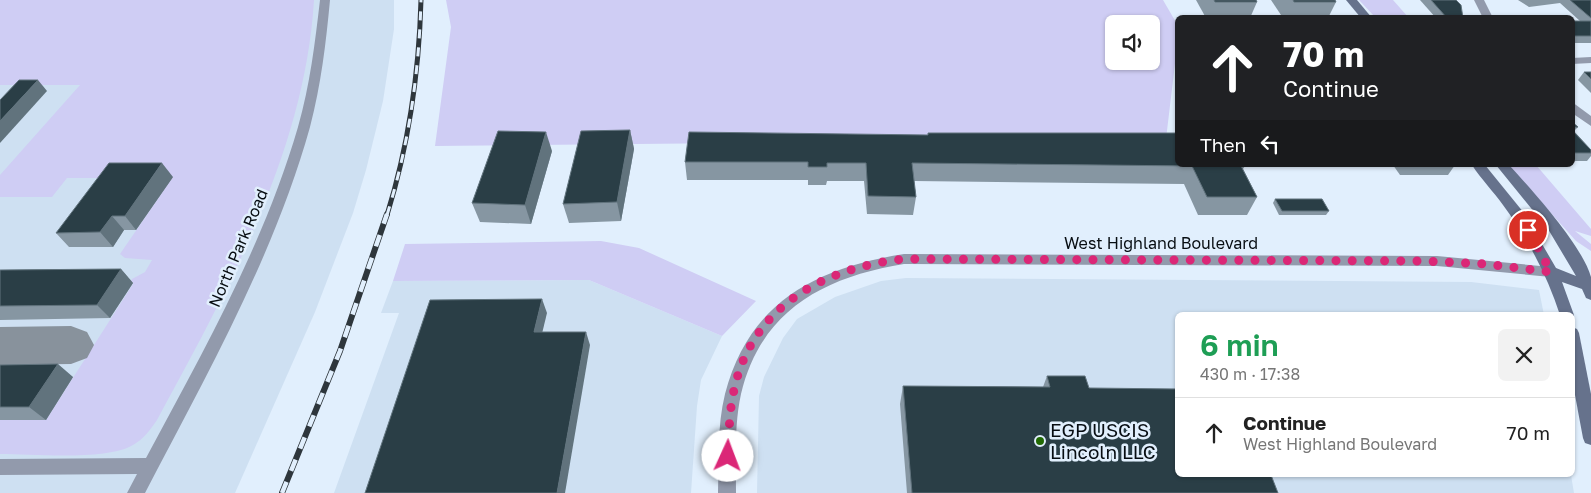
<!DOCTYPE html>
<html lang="en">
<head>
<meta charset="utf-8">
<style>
  :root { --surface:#fff; --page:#f2f2f2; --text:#222; --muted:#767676; --line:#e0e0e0 }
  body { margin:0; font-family:"Golos Text",sans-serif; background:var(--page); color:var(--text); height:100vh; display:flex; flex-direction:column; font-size:19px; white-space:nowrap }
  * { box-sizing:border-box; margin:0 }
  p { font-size:16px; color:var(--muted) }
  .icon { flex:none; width:28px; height:28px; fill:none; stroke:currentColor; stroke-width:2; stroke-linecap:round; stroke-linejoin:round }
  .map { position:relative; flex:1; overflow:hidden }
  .drawer { position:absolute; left:1175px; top:312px; width:400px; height:165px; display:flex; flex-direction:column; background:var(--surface); border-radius:8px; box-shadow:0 1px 4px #0004 }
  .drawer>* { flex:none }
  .guide { position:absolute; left:1175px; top:15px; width:400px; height:152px; border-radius:8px; box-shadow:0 1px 4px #0004; background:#202124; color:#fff; overflow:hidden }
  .tools { position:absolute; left:1105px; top:15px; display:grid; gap:10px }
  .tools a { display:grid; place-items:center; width:55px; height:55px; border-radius:8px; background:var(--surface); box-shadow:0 1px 4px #0004; font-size:25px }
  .pin { position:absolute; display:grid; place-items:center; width:42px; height:42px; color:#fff; margin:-21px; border:2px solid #fff; border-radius:50%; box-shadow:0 1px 5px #0007 }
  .me { position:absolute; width:55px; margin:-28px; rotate:2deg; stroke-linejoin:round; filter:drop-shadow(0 0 4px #0008) }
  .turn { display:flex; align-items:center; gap:18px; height:105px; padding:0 25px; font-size:22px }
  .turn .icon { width:65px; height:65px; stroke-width:2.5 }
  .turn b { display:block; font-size:35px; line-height:42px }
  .then { display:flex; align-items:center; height:48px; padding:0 25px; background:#0003; gap:10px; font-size:19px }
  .round { display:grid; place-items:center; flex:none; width:52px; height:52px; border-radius:8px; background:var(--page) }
  .summary { display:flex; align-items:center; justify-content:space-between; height:85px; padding:0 25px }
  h1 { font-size:30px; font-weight:600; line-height:38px; color:#1e9e55 }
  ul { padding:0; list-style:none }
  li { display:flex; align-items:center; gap:15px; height:70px; padding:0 25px; border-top:1px solid var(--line) }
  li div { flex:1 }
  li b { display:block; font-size:19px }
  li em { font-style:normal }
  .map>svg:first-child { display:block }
  .built { fill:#cee0f2 }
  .green { fill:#cfcdf4; fill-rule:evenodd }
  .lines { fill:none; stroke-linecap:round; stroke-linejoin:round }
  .taxiway { fill:#88929c; fill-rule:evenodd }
  .minor { fill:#929aac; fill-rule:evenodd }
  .secondary { fill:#66728c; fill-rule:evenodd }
  .rail-far1-casing { stroke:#2e363c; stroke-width:5 }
  .rail-casing { stroke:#2e363c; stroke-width:6 }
  .rail-far1 { stroke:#e1effd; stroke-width:3; stroke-dasharray:9; stroke-linecap:butt }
  .rail { stroke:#e1effd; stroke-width:4.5; stroke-dasharray:12; stroke-linecap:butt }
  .wall { fill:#8696a2 }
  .shaded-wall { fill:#61737d }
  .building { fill:#2a3e46; stroke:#61737d }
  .route { stroke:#db2777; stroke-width:9; stroke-dasharray:0 16.2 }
  .poi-dot { fill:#216903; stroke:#e1effd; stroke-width:2 }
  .labels { text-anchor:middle; stroke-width:5; stroke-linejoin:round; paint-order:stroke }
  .street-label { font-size:16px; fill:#070d12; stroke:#e1effd }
  .near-poi-label { font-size:19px; fill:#070d12; stroke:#e1effd; text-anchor:start }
</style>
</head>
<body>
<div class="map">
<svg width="1591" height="493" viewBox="0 0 1591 493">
  <rect width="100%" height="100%" fill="#e1effd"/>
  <g class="built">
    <path d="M0,0H394V29L383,101L366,170L353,213L315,312L235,493H0Z"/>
    <path d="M906,278L1471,282L1539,290L1544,315H1178V475H1571L1574,493H757L759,396L764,377L783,338L797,319L835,297L881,281Z"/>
    <path d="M589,280L722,336L701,380L697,406L691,493H334L399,313H381L393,281Z"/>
  </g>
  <g class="green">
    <path d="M0,0H314C305,151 227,291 157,420C150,430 144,439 133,445C106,461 34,454 0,454V420H46L133,284L130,283L132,279L145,272L152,260L125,258L120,254L172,178H67L52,197H0V175L80,85H0Z"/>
    <path d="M446,0H1163L1177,24V47L1166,139L435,146L451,27ZM1114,24H1151V61H1114Z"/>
    <path d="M1359,0H1393L1408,17H1375Z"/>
    <path d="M1508,165H1536L1591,229V236L1575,231L1591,244V251L1576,241Z"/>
    <path d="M601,241L639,248L756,301L722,336L589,280L393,281L405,244Z"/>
  </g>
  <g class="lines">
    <path class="taxiway" d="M71,326L87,332L94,345L87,358L71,364L0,365V327Z"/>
    <g class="minor">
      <path d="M320,0H330C326,43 321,85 310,127C274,256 206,376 145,493H127L137,474L0,475V459L146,458C203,352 264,244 298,127C310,85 315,43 320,0Z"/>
      <path d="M1474,0H1484L1493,18H1483Z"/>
      <path d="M1591,57V63L1572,64V58Z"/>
      <path d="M1572,102L1591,116V126L1572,113Z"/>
      <path d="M904,254L1437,256L1551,267L1556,268L1558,272L1556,276L1551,277L1437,266L904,264C824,277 761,310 741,394C734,426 736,461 736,493H718C719,461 717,426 725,394C749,302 816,268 904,254Z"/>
    </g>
    <g class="secondary">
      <path d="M1346,0H1357L1372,18H1361Z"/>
      <path d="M1472,165H1485L1524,213L1556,268L1576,276L1548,229L1496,165H1509C1532,190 1582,245 1591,277C1591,283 1591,293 1591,300L1586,298L1582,289L1562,282L1574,315L1572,319V315H1560C1547,275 1528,239 1503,205C1493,191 1481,179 1472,165Z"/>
      <path d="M1572,327L1577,329L1579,333L1591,394V445L1585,443L1583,438L1572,379Z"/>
    </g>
    <defs>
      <path id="rail-far1" d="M387,215C409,144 419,74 421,0"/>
      <path id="rail" d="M282,493L340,351L387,214"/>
    </defs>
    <use href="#rail-far1" class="rail-far1-casing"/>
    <use href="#rail" class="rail-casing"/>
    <use href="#rail-far1" class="rail-far1"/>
    <use href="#rail" class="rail"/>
  </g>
  <g class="wall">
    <path d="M1196,0H1256L1257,2L1250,18H1206Z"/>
    <path d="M1271,0H1335L1336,2L1328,18H1283Z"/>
    <path d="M1420,0H1456L1463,18H1436Z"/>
    <path d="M1518,0H1591V43H1572V21H1580L1560,3L1529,7Z"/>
    <path d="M1584,72H1591V93L1578,80Z"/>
    <path d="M1572,122L1578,127L1574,131L1591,150V156L1587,161H1572Z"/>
    <path d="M630,130L634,149L621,221L569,223L563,204Z"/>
    <path d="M928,133L1245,166L1243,169L1257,197L1247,215H1198L1184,184L914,181L916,197L913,215L867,214L864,181H827L826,185H808V180H687L685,162L928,135Z"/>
    <path d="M552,151L531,224L480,222L472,203Z"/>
    <path d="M1393,165H1455L1448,175H1400Z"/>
    <path d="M173,177L136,230H124L113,247H69L56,233Z"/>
    <path d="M1275,199L1329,211L1326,215H1279L1273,203Z"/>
    <path d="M121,269L133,283L110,318L0,320V270Z"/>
    <path d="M0,365L73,377L46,420H0Z"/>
    <path d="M1047,376L1089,388L1278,493H907L900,404L903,386L1043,387Z"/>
  </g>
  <g class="shaded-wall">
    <path d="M38,80L47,91L0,143V121Z"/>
    <path d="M630,130L634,149L621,221L617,202Z"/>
    <path d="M546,132L552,151L531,224L525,205Z"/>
    <path d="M162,163L173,177L136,230L125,216Z"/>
    <path d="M112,216L124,230L113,247L100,232Z"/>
    <path d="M121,269L133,283L110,318L97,305Z"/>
    <path d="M542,299L547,313L539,346L534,332Z"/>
    <path d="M586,332L590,345L565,493H557Z"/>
    <path d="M58,364L73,377L46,420L29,407Z"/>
  </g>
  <g class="building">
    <path d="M1214,0H1256L1257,2H1215Z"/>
    <path d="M1293,0H1335L1336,2H1294Z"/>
    <path d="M1431,0H1456L1461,5L1463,18H1447Z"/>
    <path d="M1570,0H1591V18Z"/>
    <rect x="1572" y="21" width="19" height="15"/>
    <path d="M1584,72H1591V79Z"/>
    <path d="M19,80H38L0,121V100Z"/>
    <path d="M1572,122L1578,127H1572Z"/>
    <path d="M630,130L617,202L563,204L581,131Z"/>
    <path d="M1572,130L1591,150V153H1575L1572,151Z"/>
    <path d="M498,131L546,132L525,205L472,203Z"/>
    <path d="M689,132L928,135V133H1178V165H1244L1245,166H1241L1257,197H1207L1192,166L912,163L916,197L868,196L866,163H827V167H808V162H685Z"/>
    <path d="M109,163H162L125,216H112L100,232L56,233Z"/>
    <path d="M1275,199H1322L1329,211H1282Z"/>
    <path d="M121,269L97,305L0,306V270Z"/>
    <path d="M542,299L534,332H586L557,493H365L430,300Z"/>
    <path d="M58,364L29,407H0V365Z"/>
    <path d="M1047,376H1085L1089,388L1178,389V475H1271L1278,493H912L903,386L1050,387Z"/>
  </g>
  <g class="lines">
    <path class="route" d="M728,456C729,436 729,415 733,395C749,308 822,268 904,259L1423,261L1486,264L1551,272L1528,230"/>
  </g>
  <circle class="poi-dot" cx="1040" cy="441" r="5"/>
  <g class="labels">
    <g class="street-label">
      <text x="1161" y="249">West Highland Boulevard</text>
      <text transform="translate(238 248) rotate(-67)" y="6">North Park Road</text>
    </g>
    <g class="near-poi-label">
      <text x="1050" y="437">EGP USCIS<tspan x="1050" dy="22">Lincoln LLC</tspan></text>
    </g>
  </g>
</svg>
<div class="tools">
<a><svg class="icon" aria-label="sound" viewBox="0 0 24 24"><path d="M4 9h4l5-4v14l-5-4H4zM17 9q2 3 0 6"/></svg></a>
</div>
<div class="pin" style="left:1528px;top:230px;background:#d93025"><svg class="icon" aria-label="arrive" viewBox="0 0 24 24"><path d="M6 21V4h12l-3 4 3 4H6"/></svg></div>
<svg class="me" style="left:728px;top:456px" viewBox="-20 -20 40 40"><circle r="19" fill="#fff"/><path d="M0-13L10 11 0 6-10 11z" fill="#db2777"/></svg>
<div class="guide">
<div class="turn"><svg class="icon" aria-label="ahead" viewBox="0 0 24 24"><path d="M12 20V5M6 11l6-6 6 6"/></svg><div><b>70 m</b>Continue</div></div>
<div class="then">Then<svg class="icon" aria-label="left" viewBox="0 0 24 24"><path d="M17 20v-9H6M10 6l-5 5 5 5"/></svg></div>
</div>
<section class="drawer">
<div class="summary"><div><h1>6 min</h1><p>430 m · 17:38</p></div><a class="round"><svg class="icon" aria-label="close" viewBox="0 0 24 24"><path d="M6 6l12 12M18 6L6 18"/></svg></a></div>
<ul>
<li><svg class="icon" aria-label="ahead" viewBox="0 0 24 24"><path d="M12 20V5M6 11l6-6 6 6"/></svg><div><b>Continue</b><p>West Highland Boulevard</p></div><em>70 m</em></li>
</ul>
</section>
</div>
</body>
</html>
